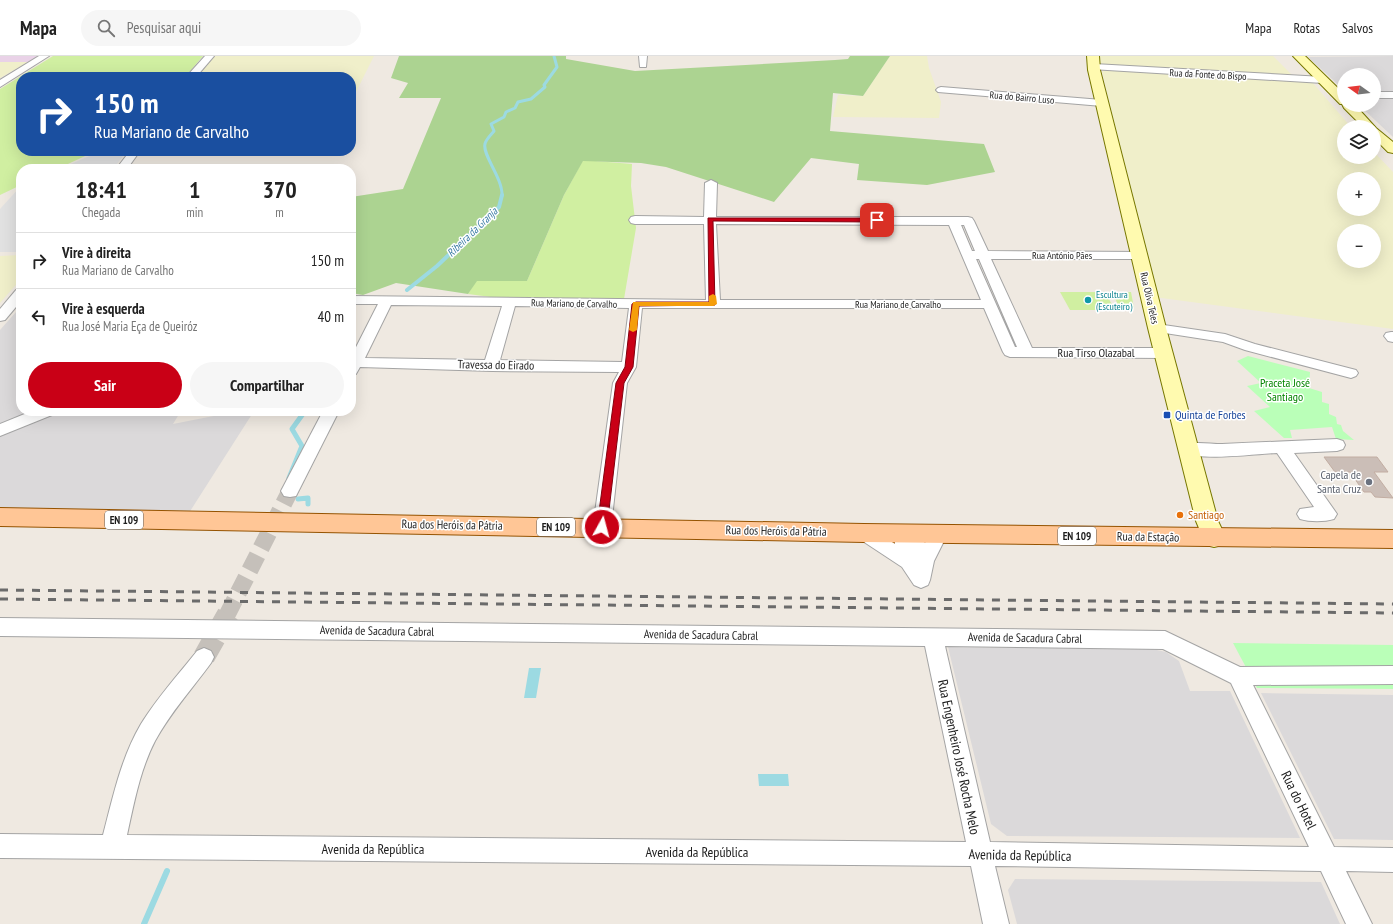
<!DOCTYPE html>
<html lang="pt">
<head>
<meta charset="utf-8">
<style>
  :root { --surface:#fff; --page:#f6f6f6; --text:#222; --muted:#767676; --line:#e0e0e0; --accent:#c90016 }
  body { margin:0; font-family:"PT Sans Narrow",sans-serif; background:var(--page); color:var(--text); height:100vh; display:flex; flex-direction:column; font-size:15px; white-space:nowrap }
  * { box-sizing:border-box; margin:0 }
  p { font-size:13px; color:var(--muted) }
  .icon { flex:none; width:22px; height:22px; fill:none; stroke:currentColor; stroke-width:2; stroke-linecap:round; stroke-linejoin:round }
  .map { position:relative; flex:1; overflow:hidden }
  .drawer { position:absolute; left:16px; top:108px; width:340px; height:252px; display:flex; flex-direction:column; background:var(--surface); border-radius:16px; box-shadow:0 4px 16px #0002 }
  .drawer>* { flex:none }
  .hud { position:absolute; left:16px; top:16px; width:340px; height:84px; border-radius:16px; box-shadow:0 4px 16px #0002; background:#1a4fa0; color:#fff; overflow:hidden }
  .needle { width:26px; rotate:285deg }
  .buttons { position:absolute; left:1337px; top:12px; display:grid; gap:8px }
  .buttons a { display:grid; place-items:center; width:44px; height:44px; border-radius:50%; background:var(--surface); box-shadow:0 4px 16px #0002; font-size:20px }
  .pin { position:absolute; display:grid; place-items:center; width:34px; height:34px; color:#fff; margin:-17px; border-radius:8px; box-shadow:0 2px 6px #0006 }
  .me { position:absolute; width:44px; margin:-22px; rotate:7deg; stroke-linejoin:round; filter:drop-shadow(0 0 3px #0008) }
  .turn { display:flex; align-items:center; gap:14px; height:84px; padding:0 12px; font-size:18px }
  .turn .icon { width:52px; height:52px; stroke-width:2.5 }
  .turn b { display:block; font-size:28px; line-height:34px }
  .eta { display:flex; justify-content:space-evenly; align-items:center; height:68px; text-align:center }
  .eta b { font-size:24px; font-weight:700; line-height:28px }
  .primary-button { display:flex; gap:8px; margin-top:auto; padding:8px 12px }
  .primary-button a { flex:1; height:46px; border-radius:24px; background:var(--accent); color:#fff; font-size:16px; font-weight:700; line-height:46px; text-align:center }
  .primary-button a+a { background:var(--page); color:var(--text) }
  ul { padding:0; list-style:none }
  li { display:flex; align-items:center; gap:12px; height:56px; padding:0 12px; border-top:1px solid var(--line) }
  li div { flex:1 }
  li b { display:block; font-size:15px }
  li em { font-style:normal }
  header { display:flex; align-items:center; gap:24px; box-sizing:border-box; height:56px; padding:0 20px; background:var(--surface); border-bottom:1px solid var(--line) }
  header strong { font-size:19px }
  nav { display:flex; gap:22px; margin-inline-start:auto; font-size:14px }
  .search { width:280px; height:36px; background:var(--page); display:flex; align-items:center; gap:10px; box-sizing:border-box; padding:0 14px; border-radius:22px; color:var(--muted); font-size:15px }
  .map>svg:first-child { display:block }
  .residential { fill:#dbd9da }
  .industrial { fill:#e9d2e7 }
  .farmland { fill:#f0efca; fill-rule:evenodd }
  .grass { fill:#d0efa1 }
  .forest { fill:#acd391 }
  .park { fill:#baffb8 }
  .parking { fill:#e1e1e1 }
  .water { fill:#9cdae2 }
  .lines { fill:none; stroke-linecap:round; stroke-linejoin:round }
  .stream-far3 { stroke:#9cdae2; stroke-width:3 }
  .stream-far2 { stroke:#9cdae2; stroke-width:4 }
  .stream-far1 { stroke:#9cdae2; stroke-width:5 }
  .stream { stroke:#9cdae2; stroke-width:6 }
  .building { fill:#cbbeb7; stroke:#c2ada2 }
  .street-tunnel-far1 { stroke:#c5c0ba; stroke-width:17; stroke-dasharray:17 8; stroke-linecap:butt }
  .street-tunnel { stroke:#c5c0ba; stroke-width:22; stroke-dasharray:22 11; stroke-linecap:butt }
  .street-casing { stroke:#a4a4a4; stroke-width:2 }
  .secondary-casing { stroke:#770; stroke-width:2 }
  .primary-casing { stroke:#955300; stroke-width:2 }
  .street { fill:#fff; fill-rule:evenodd }
  .secondary { fill:#fffaaf; fill-rule:evenodd }
  .primary { fill:#ffc696; fill-rule:evenodd }
  .rail { stroke:#6b6b6b; stroke-width:3; stroke-dasharray:8 8; stroke-linecap:butt }
  .route { fill:#c90016; stroke:#83000e }
  .slow { fill:#f59e0b }
  .culture-dot { fill:#0f9aa8; stroke:#fff; stroke-width:1.5 }
  .transit-dot { fill:#1a4fb4; stroke:#fff; stroke-width:1.5 }
  .worship-dot { fill:#6b7280; stroke:#fff; stroke-width:1.5 }
  .food-dot { fill:#e8710a; stroke:#fff; stroke-width:1.5 }
  .labels { text-anchor:middle; stroke-width:3; stroke-linejoin:round; paint-order:stroke }
  .far-street-label { font-size:10px; fill:#1d1d1d; stroke:#fff }
  .far-culture-label { font-size:10px; fill:#0d838f; stroke:#fff; text-anchor:start }
  .far-water-label { font-size:11px; font-style:italic; fill:#3b7ca5; stroke:#fff }
  .shield { fill:#fff; stroke:#616161; stroke-width:1 }
  .shield-label { font-size:11px; font-weight:bold; fill:#1d1d1d }
  .street-label { font-size:12px; fill:#1d1d1d; stroke:#fff }
  .park-label { font-size:12px; fill:#048500; stroke:#fff }
  .transit-label { font-size:12px; fill:#164399; stroke:#fff; text-anchor:start }
  .worship-label { font-size:12px; fill:#5b616d; stroke:#fff; text-anchor:end }
  .food-label { font-size:12px; fill:#c56008; stroke:#fff; text-anchor:start }
  .near-street-label { font-size:14px; fill:#1d1d1d; stroke:#fff }
</style>
</head>
<body>
<header>
<strong>Mapa</strong>
<div class="search"><svg class="icon" aria-label="search" viewBox="0 0 24 24"><circle cx="10" cy="10" r="6"/><path d="M15 15l6 6"/></svg>Pesquisar aqui</div>
<nav><a>Mapa</a><a>Rotas</a><a>Salvos</a></nav>
</header>
<div class="map">
<svg width="1393" height="868" viewBox="0 0 1393 868">
  <rect width="100%" height="100%" fill="#efe9e1"/>
  <g class="residential">
    <path d="M1393,0V39H1374V19H1344V34L1308,1Z"/>
    <path d="M1374,41H1393V81L1359,49H1374Z"/>
    <path d="M21,255V355H181L173,368L239,355H254L187,460L0,455V274L16,256Z"/>
    <path d="M948,591L1152,593L1166,596L1179,605L1190,635H1230L1300,782L1007,780L991,768Z"/>
    <path d="M1261,637L1393,639V784L1334,783Z"/>
    <path d="M1015,823L1321,826L1340,868H1017L1008,834Z"/>
  </g>
  <path class="industrial" d="M0,0H38L28,6H0Z"/>
  <g class="farmland">
    <path d="M215,0H374L351,46V21H231L235,15L199,17Z"/>
    <path d="M890,0H927L929,12L941,46L939,62L833,61L838,39L863,40Z"/>
    <path d="M1097,0H1273L1298,25L1312,26L1351,71H1344V101H1374V96L1393,116V273L1154,241L1102,15H1115L1114,12L1097,11ZM1344,123H1374V153H1344ZM1344,175H1374V205H1344Z"/>
    <path d="M0,6H28L0,22Z"/>
    <path d="M21,199V223L0,247V200Z"/>
  </g>
  <g class="grass">
    <path d="M53,0H203L185,21H21V95H96L57,113H21V129L0,139V33Z"/>
    <path d="M583,104L632,108L631,130L636,172L624,243H506L468,238L476,225H527L564,139Z"/>
    <path d="M1060,236H1105L1115,254H1070Z"/>
    <path d="M1112,236H1131L1134,252L1120,253Z"/>
  </g>
  <path class="forest" d="M399,0H566V3L635,15L835,4L848,3L850,0H890L863,40L833,37L830,75L984,88L995,116L927,129L857,124L859,108L811,102L774,146L666,111L641,107L583,105L564,139L527,225H477L468,238L396,227L363,239L351,237V141L403,133L441,42H399L408,27L391,22Z"/>
  <g class="park">
    <path d="M1248,300L1310,316L1309,332L1322,336V346L1329,348V358L1336,361L1337,368L1341,369L1343,375L1354,384L1336,383L1332,371L1290,374L1292,382H1284L1254,355L1270,351L1247,330L1261,327L1237,305Z"/>
    <path d="M1233,587L1393,589V633L1257,632Z"/>
  </g>
  <g class="parking">
    <path d="M127,95L113,113H59L99,96Z"/>
    <path d="M21,130V196H0V153Z"/>
  </g>
  <g class="water">
    <path d="M529,612H541L536,642H524Z"/>
    <path d="M758,718H788L789,730H759Z"/>
  </g>
  <g class="lines">
    <path class="stream-far3" d="M502,140C503,122 482,99 485,88C486,83 491,79 494,75L491,68L504,61L506,56L515,52L518,46L531,43L545,31L544,29L557,11L554,0"/>
    <path class="stream-far2" d="M407,234L437,210L499,151L502,139"/>
    <g class="stream-far1">
      <path d="M289,422L302,390L292,373L305,355"/>
      <path d="M298,443L308,442V448"/>
    </g>
    <path class="stream" d="M144,868L167,815"/>
  </g>
  <path class="building" d="M1324,401H1377L1388,416H1374L1393,442L1375,441L1371,436H1364L1350,416H1335Z"/>
  <g class="lines">
    <path class="street-tunnel-far1" d="M227,559L290,435"/>
    <path class="street-tunnel" d="M204,601L228,558"/>
    <defs>
      <g id="street">
        <path d="M39,0H49L0,31V24Z"/>
        <path d="M205,0H214L196,21H186Z"/>
        <path d="M639,0H647L646,11H640Z"/>
        <path d="M1094,8L1323,21L1328,24L1323,27L1091,13L1090,11Z"/>
        <path d="M941,31L1102,44L1107,47L1102,50L938,36L936,34L938,32Z"/>
        <rect x="1374" y="36" width="19" height="6"/>
        <path d="M130,95H140L127,113H116Z"/>
        <path d="M711,124L717,127L716,161H968L972,162L974,165L988,195L1144,196L1146,199L1144,202L1140,203H991L1032,292H1164L1169,294L1171,297L1169,300L1164,302L1010,301L1005,299L1003,296L984,252H642L636,311L627,327L611,471L608,476L602,478L596,476L593,471L613,327L619,316L492,315L360,311L356,318L351,320V301L378,248H351V240L706,244L704,168H635L631,167L629,164L631,161L635,160L704,161L705,127ZM716,168L949,169L981,244H720ZM961,169H964L975,195H972ZM976,203H979L1017,291H1015ZM391,249L502,250L485,304L365,302ZM515,250L629,252L622,306L500,304Z"/>
        <path d="M21,233V245L5,264L0,265V253L16,234Z"/>
        <path d="M1157,268L1225,278L1255,288L1356,314L1358,317L1356,320L1351,322L1245,294L1223,286L1152,275L1150,272L1152,269Z"/>
        <path d="M1391,276H1393V286L1388,285L1384,280L1386,277Z"/>
        <path d="M32,355H55L52,359L0,380V368Z"/>
        <path d="M323,355H339L296,440L290,441L284,440L281,435Z"/>
        <path d="M1337,383L1343,385L1345,389L1343,393L1337,395L1294,397L1337,458L1334,463C1324,466 1310,466 1300,463L1297,458L1300,453L1314,451L1277,397C1251,398 1207,405 1182,397L1180,393L1182,389C1195,385 1209,388 1222,388C1261,386 1298,385 1337,383Z"/>
        <path d="M864,470L870,472L895,488V477L898,472C898,472 904,470 904,470C912,470 922,481 925,487L933,472L939,470L945,472L948,477L934,505L930,524L928,529L921,532L914,529L902,511L858,482L855,477L858,472Z"/>
        <path d="M0,562L1165,575L1240,611L1393,610V628L1253,629L1334,791L1393,792V816L1346,815L1372,868H1346L1321,815L995,810L1009,868H983L971,810L0,802V778L103,779C113,741 121,702 141,668C157,642 178,619 197,595L204,592L211,595L214,601L211,607C192,633 170,657 155,685C140,714 134,747 127,779L966,786L925,590L0,580ZM945,590L1163,593L1231,627L1309,791L990,786Z"/>
      </g>
      <g id="secondary">
        <path d="M1087,0H1099L1100,14L1166,272L1218,465L1226,482L1222,489L1214,491L1206,489L1196,465L1148,272L1088,14Z"/>
        <path d="M1293,0H1305L1344,38V49H1355L1376,72L1393,86V97L1388,96L1374,82V71H1363L1344,52L1342,48H1340Z"/>
      </g>
      <path id="primary" d="M0,452L864,468L1393,474V492L864,486L0,470Z"/>
    </defs>
    <use href="#street" class="street-casing"/>
    <use href="#secondary" class="secondary-casing"/>
    <use href="#primary" class="primary-casing"/>
    <use href="#street" class="street"/>
    <use href="#secondary" class="secondary"/>
    <use href="#primary" class="primary"/>
    <g class="rail">
      <path d="M0,534L1393,548"/>
      <path d="M0,543L1393,557"/>
    </g>
  </g>
  <path class="route" d="M708,162H877L880,164L877,166L713,165L715,249L639,250L633,311L624,327L607,471L605,474H599L597,471L616,327L625,311L632,248L636,246H709Z"/>
  <path class="slow" d="M713,238L716,240L717,248L713,250H639L637,274L633,276L629,274L633,246H709V240Z"/>
  <circle class="culture-dot" cx="1088" cy="244" r="4"/>
  <rect class="transit-dot" x="1163" y="355" width="8" height="8" rx="2"/>
  <circle class="worship-dot" cx="1369" cy="426" r="4"/>
  <circle class="food-dot" cx="1180" cy="459" r="4"/>
  <g class="labels">
    <g class="far-street-label">
      <text transform="translate(1208 18) rotate(3)" y="4">Rua da Fonte do Bispo</text>
      <text transform="translate(1022 41) rotate(5)" y="4">Rua do Bairro Luso</text>
      <text x="1062" y="203">Rua António Pães</text>
      <text transform="translate(1150 242) rotate(77)" y="4">Rua Oliva Teles</text>
      <text transform="translate(574 247) rotate(1)" y="4">Rua Mariano de Carvalho</text>
      <text x="898" y="252">Rua Mariano de Carvalho</text>
    </g>
    <g class="far-culture-label">
      <text x="1096" y="242">Escultura<tspan x="1096" dy="12">(Escuteiro)</tspan></text>
    </g>
    <g class="far-water-label">
      <text transform="translate(472 176) rotate(-44)" y="4">Ribeira da Granja</text>
    </g>
    <g class="shield">
      <rect x="105" y="455" width="38" height="18" rx="3"/>
      <rect x="537" y="462" width="38" height="18" rx="3"/>
      <rect x="1058" y="471" width="38" height="18" rx="3"/>
    </g>
    <g class="shield-label">
      <text x="124" y="468">EN 109</text>
      <text x="556" y="475">EN 109</text>
      <text x="1077" y="484">EN 109</text>
    </g>
    <g class="street-label">
      <text x="1096" y="301">Rua Tirso Olazabal</text>
      <text transform="translate(496 309) rotate(1)" y="4">Travessa do Eirado</text>
      <text transform="translate(452 469) rotate(1)" y="4">Rua dos Heróis da Pátria</text>
      <text transform="translate(776 475) rotate(1)" y="4">Rua dos Heróis da Pátria</text>
      <text transform="translate(1148 481) rotate(1)" y="4">Rua da Estação</text>
      <text transform="translate(377 575) rotate(1)" y="4">Avenida de Sacadura Cabral</text>
      <text transform="translate(701 579) rotate(1)" y="4">Avenida de Sacadura Cabral</text>
      <text transform="translate(1025 582) rotate(1)" y="4">Avenida de Sacadura Cabral</text>
    </g>
    <g class="park-label">
      <text x="1285" y="331">Praceta José<tspan x="1285" dy="14">Santiago</tspan></text>
    </g>
    <g class="transit-label">
      <text x="1175" y="363">Quinta de Forbes</text>
    </g>
    <g class="worship-label">
      <text x="1361" y="423">Capela de<tspan x="1361" dy="14">Santa Cruz</tspan></text>
    </g>
    <g class="food-label">
      <text x="1188" y="463">Santiago</text>
    </g>
    <g class="near-street-label">
      <text transform="translate(959 701) rotate(78)" y="5">Rua Engenheiro José Rocha Melo</text>
      <text transform="translate(1299 744) rotate(64)" y="5">Rua do Hotel</text>
      <text x="373" y="798">Avenida da República</text>
      <text x="697" y="801">Avenida da República</text>
      <text transform="translate(1020 799) rotate(1)" y="5">Avenida da República</text>
    </g>
  </g>
</svg>
<div class="buttons">
<a><svg class="needle" viewBox="-14 -14 28 28"><path d="M0-13l5 13h-10z" fill="#e53935"/><path d="M0 13l5-13h-10z" fill="#767676"/></svg></a>
<a><svg class="icon" aria-label="layers" viewBox="0 0 24 24"><path d="M12 4l9 5-9 5-9-5zM3 14l9 5 9-5"/></svg></a>
<a>+</a>
<a>−</a>
</div>
<div class="pin" style="left:877px;top:164px;background:#d93025"><svg class="icon" aria-label="arrive" viewBox="0 0 24 24"><path d="M6 21V4h12l-3 4 3 4H6"/></svg></div>
<svg class="me" style="left:602px;top:471px" viewBox="-20 -20 40 40"><circle r="17" fill="#c90016" stroke="#fff" stroke-width="3"/><path d="M0-11L8 9 0 5-8 9z" fill="#fff"/></svg>
<div class="hud">
<div class="turn"><svg class="icon" aria-label="right" viewBox="0 0 24 24"><path d="M7 20v-9h11M14 6l5 5-5 5"/></svg><div><b>150 m</b>Rua Mariano de Carvalho</div></div>
</div>
<section class="drawer">
<div class="eta">
<div><b>18:41</b><p>Chegada</p></div>
<div><b>1</b><p>min</p></div>
<div><b>370</b><p>m</p></div>
</div>
<ul>
<li><svg class="icon" aria-label="right" viewBox="0 0 24 24"><path d="M7 20v-9h11M14 6l5 5-5 5"/></svg><div><b>Vire à direita</b><p>Rua Mariano de Carvalho</p></div><em>150 m</em></li>
<li><svg class="icon" aria-label="left" viewBox="0 0 24 24"><path d="M17 20v-9H6M10 6l-5 5 5 5"/></svg><div><b>Vire à esquerda</b><p>Rua José Maria Eça de Queiróz</p></div><em>40 m</em></li>
</ul>
<div class="primary-button"><a>Sair</a><a>Compartilhar</a></div>
</section>
</div>
</body>
</html>
